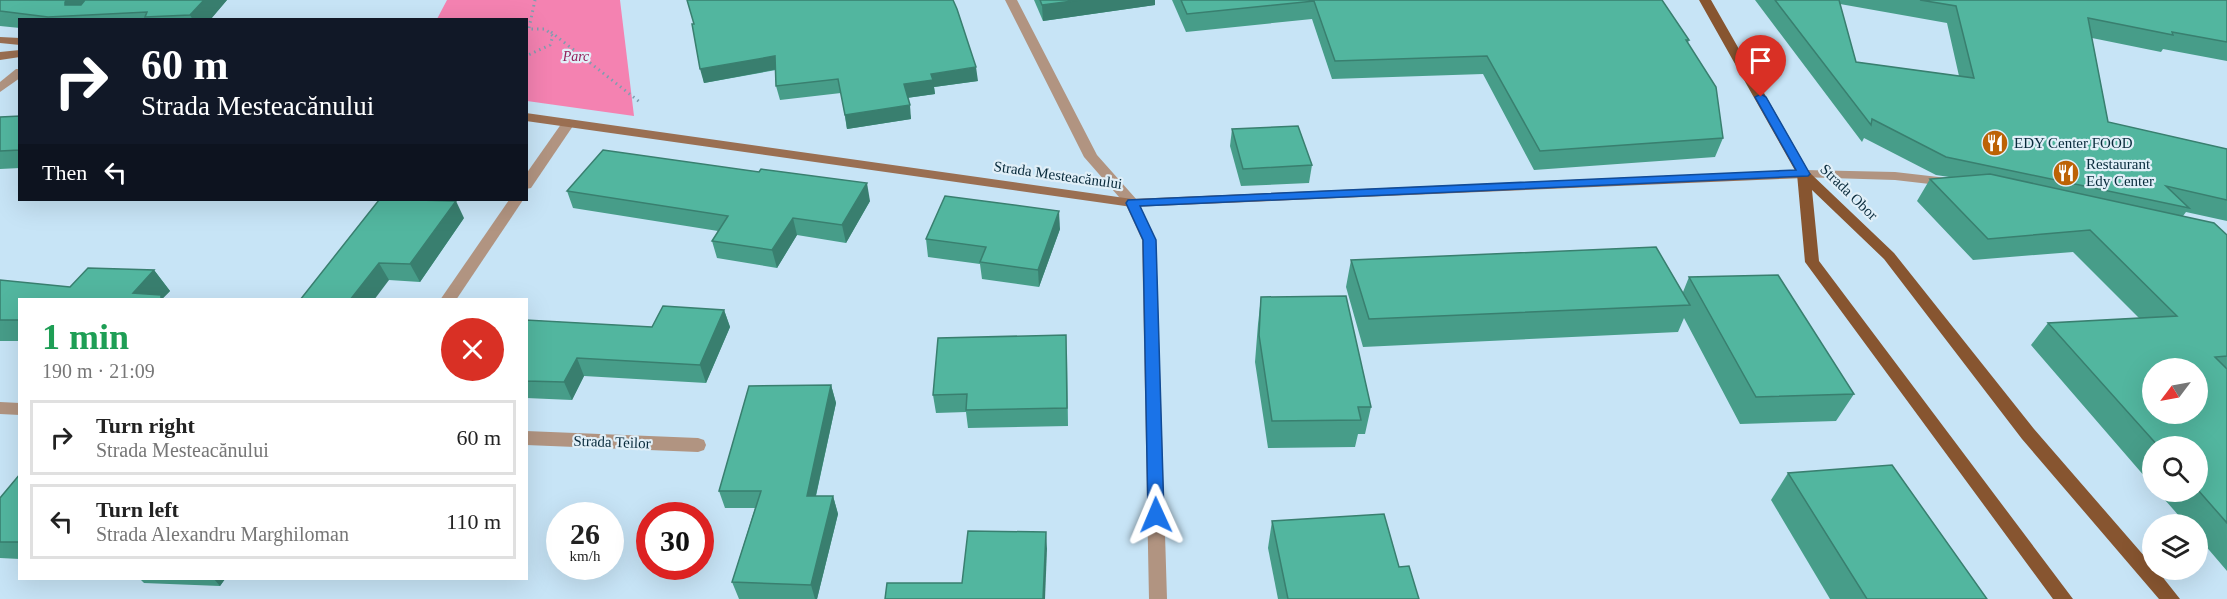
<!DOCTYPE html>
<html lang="en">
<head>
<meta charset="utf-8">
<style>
  :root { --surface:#fff; --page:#f6f6f6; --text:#222; --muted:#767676; --line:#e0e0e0 }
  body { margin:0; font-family:"Times New Roman",serif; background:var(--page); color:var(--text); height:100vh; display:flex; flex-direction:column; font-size:22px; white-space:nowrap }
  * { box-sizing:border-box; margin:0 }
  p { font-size:20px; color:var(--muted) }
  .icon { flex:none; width:33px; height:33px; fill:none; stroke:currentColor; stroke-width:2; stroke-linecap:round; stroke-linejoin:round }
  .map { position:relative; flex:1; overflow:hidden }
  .sheet { position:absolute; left:18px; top:298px; width:510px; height:282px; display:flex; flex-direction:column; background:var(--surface); border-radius:0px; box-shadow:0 6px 24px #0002 }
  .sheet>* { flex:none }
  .guide { position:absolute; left:18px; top:18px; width:510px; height:183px; border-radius:0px; box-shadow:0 6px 24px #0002; background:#111827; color:#fff; overflow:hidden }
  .needle { width:39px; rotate:238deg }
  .tools { position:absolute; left:2142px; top:358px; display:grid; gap:12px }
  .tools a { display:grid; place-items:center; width:66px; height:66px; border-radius:50%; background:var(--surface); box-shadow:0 6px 24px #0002; font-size:30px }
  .speed { position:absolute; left:546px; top:502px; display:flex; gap:12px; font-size:30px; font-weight:700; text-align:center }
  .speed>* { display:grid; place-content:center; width:78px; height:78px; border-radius:50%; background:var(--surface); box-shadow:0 6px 24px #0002; line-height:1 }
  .speed small { font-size:15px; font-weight:400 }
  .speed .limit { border:9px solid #d22; background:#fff; color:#111 }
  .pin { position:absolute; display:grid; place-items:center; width:51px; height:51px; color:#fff; margin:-62px -26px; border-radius:50% 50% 50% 0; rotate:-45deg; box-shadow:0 0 6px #0007 }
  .pin .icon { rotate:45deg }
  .me { position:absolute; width:66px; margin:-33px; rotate:359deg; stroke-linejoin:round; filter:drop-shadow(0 0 4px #0008) }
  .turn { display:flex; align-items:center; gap:21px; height:126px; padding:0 24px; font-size:27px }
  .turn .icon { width:78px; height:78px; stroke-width:2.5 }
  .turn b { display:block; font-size:42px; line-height:51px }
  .then { display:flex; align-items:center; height:57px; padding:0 24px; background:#0003; gap:12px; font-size:22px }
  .round { display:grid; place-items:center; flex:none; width:63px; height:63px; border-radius:32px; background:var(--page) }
  .summary { display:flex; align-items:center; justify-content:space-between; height:102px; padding:0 24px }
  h1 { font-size:36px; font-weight:700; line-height:45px; color:#1e9e55 }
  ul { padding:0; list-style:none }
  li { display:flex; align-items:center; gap:18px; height:75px; margin:0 12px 9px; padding:0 12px; border:3px solid var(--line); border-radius:0px }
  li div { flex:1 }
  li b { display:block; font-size:22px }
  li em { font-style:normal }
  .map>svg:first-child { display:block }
  .green { fill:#f482b1 }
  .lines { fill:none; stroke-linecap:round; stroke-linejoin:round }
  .path { stroke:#7e9daf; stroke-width:3; stroke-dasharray:1.5 4; stroke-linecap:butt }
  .lane { fill:#b19481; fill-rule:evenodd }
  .street { fill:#b19481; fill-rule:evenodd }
  .secondary { fill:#9a6f52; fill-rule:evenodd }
  .primary { fill:#875530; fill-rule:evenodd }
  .wall { fill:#479d89; fill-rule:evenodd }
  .shaded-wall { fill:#397f6f }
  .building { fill:#52b69f; stroke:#397f6f; stroke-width:1.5; fill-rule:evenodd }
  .route { fill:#1a73e8; stroke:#114b97; stroke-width:1.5 }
  .labels { text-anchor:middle; stroke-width:4.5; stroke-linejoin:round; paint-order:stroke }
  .far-park-label { font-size:14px; font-style:italic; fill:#931f59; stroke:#e0eff8 }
  .poi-label { font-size:15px; fill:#082a3b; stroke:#e0eff8; text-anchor:start }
  .street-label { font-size:15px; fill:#082a3b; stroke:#e0eff8 }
</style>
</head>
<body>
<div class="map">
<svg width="2227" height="599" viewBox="0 0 2227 599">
  <rect width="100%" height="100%" fill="#c7e4f6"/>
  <path class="green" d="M447,0H620L634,116L527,101L526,20L437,19Z"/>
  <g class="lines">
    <g class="path">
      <path d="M529,28L535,0"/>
      <path d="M526,29H545L553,36L550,45L526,56"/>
      <path d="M551,32L641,103"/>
    </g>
    <g class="lane">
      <path d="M0,402L20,403V415L0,414Z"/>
      <path d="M526,431L698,438L704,440L706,445L704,450L698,452L526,445Z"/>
    </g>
    <g class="street">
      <path d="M1005,0H1017L1097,155L1137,200L1156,240L1167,599H1149L1142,240L1126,205L1084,157Z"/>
      <path d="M16,69H20V78L0,92V82Z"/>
      <path d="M569,119L575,123L531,188L526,189V174L564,120Z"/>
      <path d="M1804,170L1895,172L1947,178L1954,182L1947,186L1895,180L1799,177L1797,174Z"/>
      <path d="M509,200H523L456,300H440Z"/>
    </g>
    <g class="secondary">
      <path d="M0,37L20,38V45L0,43Z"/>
      <path d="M20,50V57L0,60V52Z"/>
      <path d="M526,113L1132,199L1804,170L1811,174L1804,178L1132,207L526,121Z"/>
    </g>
    <path class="primary" d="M1699,0H1711L1809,172L1894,253L2034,429L2152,565V570H2157L2180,599H2159L2022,439L1884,259L1812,190L1819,261L2073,599H2053L1805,262L1797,174Z"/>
  </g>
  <g class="wall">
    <path d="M0,0H227L210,20H20V28L0,26Z"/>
    <path d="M1034,0H1155V5L1043,21Z"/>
    <path d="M1172,0H1662L1689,40L1688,43L1723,138L1715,157L1534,170L1483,74L1332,79L1312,19L1186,32Z"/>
    <path d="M1755,0H2227V61L2163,49L2161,52L2092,38L2108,122L2227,149V221L2186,212L2183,216L2227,235V571L2198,537V525H2187L2158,492H2198V447H2152V485L2031,345L2048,323L2139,318L2073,252L1973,260L1917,201L1930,179L1949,177L1936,175L1864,138L1862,142ZM1840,4L1947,23L1959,76L1856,62Z"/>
    <path d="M692,24L978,81L934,87L935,94L907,98L911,119L847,129L841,93L780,100L776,86V70L704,83Z"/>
    <path d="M20,116V168L0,169V117Z"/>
    <path d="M1232,129L1312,165L1309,183L1241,186L1230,146Z"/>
    <path d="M567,191L870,201L846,243L797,235L777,268L717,258L712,241L718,231L573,208Z"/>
    <path d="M464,218L420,282L389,280L300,300Z"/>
    <path d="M1060,229L1039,287L982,279L980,264L928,257L926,239Z"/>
    <path d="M1351,260L1683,292L1689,277L1854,394L1836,421L1740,424L1684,318L1678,332L1363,347L1346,287Z"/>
    <path d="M154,270L170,291L163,298L165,300H20V341H0V280L70,287Z"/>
    <path d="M1261,297L1371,407L1365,434H1358L1355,447L1268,448L1255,362L1258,324Z"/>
    <path d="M724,310L730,327L706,383L584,376L572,400L526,398V320L652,327Z"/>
    <path d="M1067,353L1068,426L968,428L966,412L936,413L933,395Z"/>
    <path d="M831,385L836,403L816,496H833L838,514L817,599H739L732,582L755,508H725L719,491Z"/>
    <path d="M1788,473L1987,599H1830L1771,500Z"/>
    <path d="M20,474V559L0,558V498Z"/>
    <path d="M1272,521L1399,567L1419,599H1278L1268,548Z"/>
    <path d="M140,579H225L220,586L144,583Z"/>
  </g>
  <g class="shaded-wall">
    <path d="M67,0H93L72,16L65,5V2Z"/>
    <path d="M204,0H227L210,20H193L190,15Z"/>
    <path d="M1080,0H1155V5L1043,21L1042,5Z"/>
    <path d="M775,56L778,69L704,83L700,69Z"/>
    <path d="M976,67L978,81L934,87L935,94L906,98L904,84L931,74Z"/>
    <path d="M910,105L911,119L847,129L845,115Z"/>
    <path d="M867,183L870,201L846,243L842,225Z"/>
    <path d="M456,201L464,218L420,282L410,264Z"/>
    <path d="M1059,211L1060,229L1039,287L1038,270Z"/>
    <path d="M793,218L797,235L777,268L772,250Z"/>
    <path d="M379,263L389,280L374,300H350Z"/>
    <path d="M154,270L170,291L163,298L165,300H139L133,293Z"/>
    <path d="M724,310L730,327L706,383L700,365Z"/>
    <path d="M577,358L584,376L572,400L564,382Z"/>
    <path d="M831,385L836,403L812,513L807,496Z"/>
    <path d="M833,496L838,514L817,599H815L811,585Z"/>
    <path d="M1046,532L1047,549L1045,599H1043Z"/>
    <path d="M214,579H225L220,586Z"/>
  </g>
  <g class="building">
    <path d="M0,0H67L65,2V5H81L85,0H204L190,15L145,17L147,12L48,17L0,11Z"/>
    <path d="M687,0H953L957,9L976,67L931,74L933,80L904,84L910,105L845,115L838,79L776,86L775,56L700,69L692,24H694Z"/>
    <path d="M1040,0H1080L1042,5Z"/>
    <path d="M1181,0H1662L1689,40H1686L1716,87L1723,138L1540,151L1487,56L1335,61L1314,1L1187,14Z"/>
    <path d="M1775,0H1839L1856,62L1974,78L1956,6L1920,0H2227V42L2172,32L2173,35L2088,18L2108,122L2227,149V200L2166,186L2189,208L1946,157L1872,119L1871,125Z"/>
    <path d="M20,116V150L0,151V117Z"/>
    <path d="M1298,126L1312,165L1243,169L1232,129Z"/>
    <path d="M603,150L759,172L761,169L867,183L842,225L793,218L772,250L712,241L728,216L567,191Z"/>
    <path d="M1990,174L2214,223L2227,235V356L2215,357L2227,369V523L2198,490V447H2159L2048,323L2177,316L2090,230L1988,239L1930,179ZM2152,369H2198V414H2152Z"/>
    <path d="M945,196L1059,211L1038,270L980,262L986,247L926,239Z"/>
    <path d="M379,200H416L456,201L410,264L379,263L350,300H300Z"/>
    <path d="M1656,247L1690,305L1369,319L1351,260Z"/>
    <path d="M88,268L154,270L133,293L161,295V300H20V320H0V280L70,287Z"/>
    <path d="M1778,275L1854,394L1756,397L1689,277Z"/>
    <path d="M1346,296L1371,407H1358L1361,420L1272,421L1259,335L1261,297Z"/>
    <path d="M663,306L724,310L700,365L577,358L564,382L526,381V320L652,327Z"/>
    <path d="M1066,335L1067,408L966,410L967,394L933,395L938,338Z"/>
    <path d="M831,385L807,496H833L811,585L732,582L761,491H719L749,386Z"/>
    <path d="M1892,465L1987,599H1867L1788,473Z"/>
    <path d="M20,474V542H0V498Z"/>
    <path d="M1384,514L1399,567L1409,566L1419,599H1288L1272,521Z"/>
    <path d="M968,531L1046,532L1043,599H885L887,583H962Z"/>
  </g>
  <path class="route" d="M1761,94L1766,97L1810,174L1808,176L1140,206L1156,240L1164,515L1162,520L1156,522L1150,520L1148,515L1143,240L1126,203L1128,200L1796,170L1755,97Z"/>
  <defs>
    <symbol id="restaurant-disc" viewBox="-11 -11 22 22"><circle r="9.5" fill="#bd6205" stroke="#e0eff8"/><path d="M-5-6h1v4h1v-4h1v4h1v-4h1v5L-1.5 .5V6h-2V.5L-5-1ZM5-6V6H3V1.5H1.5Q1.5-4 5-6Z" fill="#fff"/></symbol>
  </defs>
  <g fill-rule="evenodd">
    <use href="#restaurant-disc" x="1980" y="128" width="30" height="30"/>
    <use href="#restaurant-disc" x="2051" y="158" width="30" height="30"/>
  </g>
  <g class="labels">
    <g class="far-park-label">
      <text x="576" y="61">Parc</text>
    </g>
    <g class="poi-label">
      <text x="2014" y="148">EDY Center FOOD</text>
      <text x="2086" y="169">Restaurant<tspan x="2086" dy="17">Edy Center</tspan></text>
    </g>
    <g class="street-label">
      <text transform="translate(1058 175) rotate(8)" y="5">Strada Mesteacănului</text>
      <text transform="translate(1849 192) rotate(44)" y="5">Strada Obor</text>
      <text transform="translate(612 442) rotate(2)" y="5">Strada Teilor</text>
    </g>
  </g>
</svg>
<div class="tools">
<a><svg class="needle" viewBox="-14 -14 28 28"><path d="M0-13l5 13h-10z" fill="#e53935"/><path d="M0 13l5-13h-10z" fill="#767676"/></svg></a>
<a><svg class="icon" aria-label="search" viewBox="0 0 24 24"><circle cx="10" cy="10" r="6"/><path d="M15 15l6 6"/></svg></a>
<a><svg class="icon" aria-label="layers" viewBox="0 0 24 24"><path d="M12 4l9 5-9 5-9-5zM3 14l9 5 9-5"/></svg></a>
</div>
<div class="speed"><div>26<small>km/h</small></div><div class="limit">30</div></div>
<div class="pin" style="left:1761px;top:97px;background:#d93025"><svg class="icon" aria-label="arrive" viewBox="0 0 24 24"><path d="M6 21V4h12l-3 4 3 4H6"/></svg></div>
<svg class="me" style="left:1156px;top:515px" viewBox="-20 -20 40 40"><path d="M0-17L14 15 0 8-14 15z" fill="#1a73e8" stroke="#fff" stroke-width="4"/></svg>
<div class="guide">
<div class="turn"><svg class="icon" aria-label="right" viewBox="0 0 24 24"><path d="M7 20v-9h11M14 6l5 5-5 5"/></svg><div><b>60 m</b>Strada Mesteacănului</div></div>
<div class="then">Then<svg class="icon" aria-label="left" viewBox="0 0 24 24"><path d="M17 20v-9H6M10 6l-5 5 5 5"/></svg></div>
</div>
<section class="sheet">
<div class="summary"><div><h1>1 min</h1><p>190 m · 21:09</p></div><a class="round" style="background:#d93025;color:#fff"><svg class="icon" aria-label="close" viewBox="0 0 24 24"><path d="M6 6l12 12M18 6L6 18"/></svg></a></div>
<ul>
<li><svg class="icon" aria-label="right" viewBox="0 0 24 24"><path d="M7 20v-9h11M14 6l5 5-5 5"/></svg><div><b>Turn right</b><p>Strada Mesteacănului</p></div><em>60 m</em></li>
<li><svg class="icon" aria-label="left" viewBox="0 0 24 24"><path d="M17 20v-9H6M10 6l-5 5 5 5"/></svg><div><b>Turn left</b><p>Strada Alexandru Marghiloman</p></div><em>110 m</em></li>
</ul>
</section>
</div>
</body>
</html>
